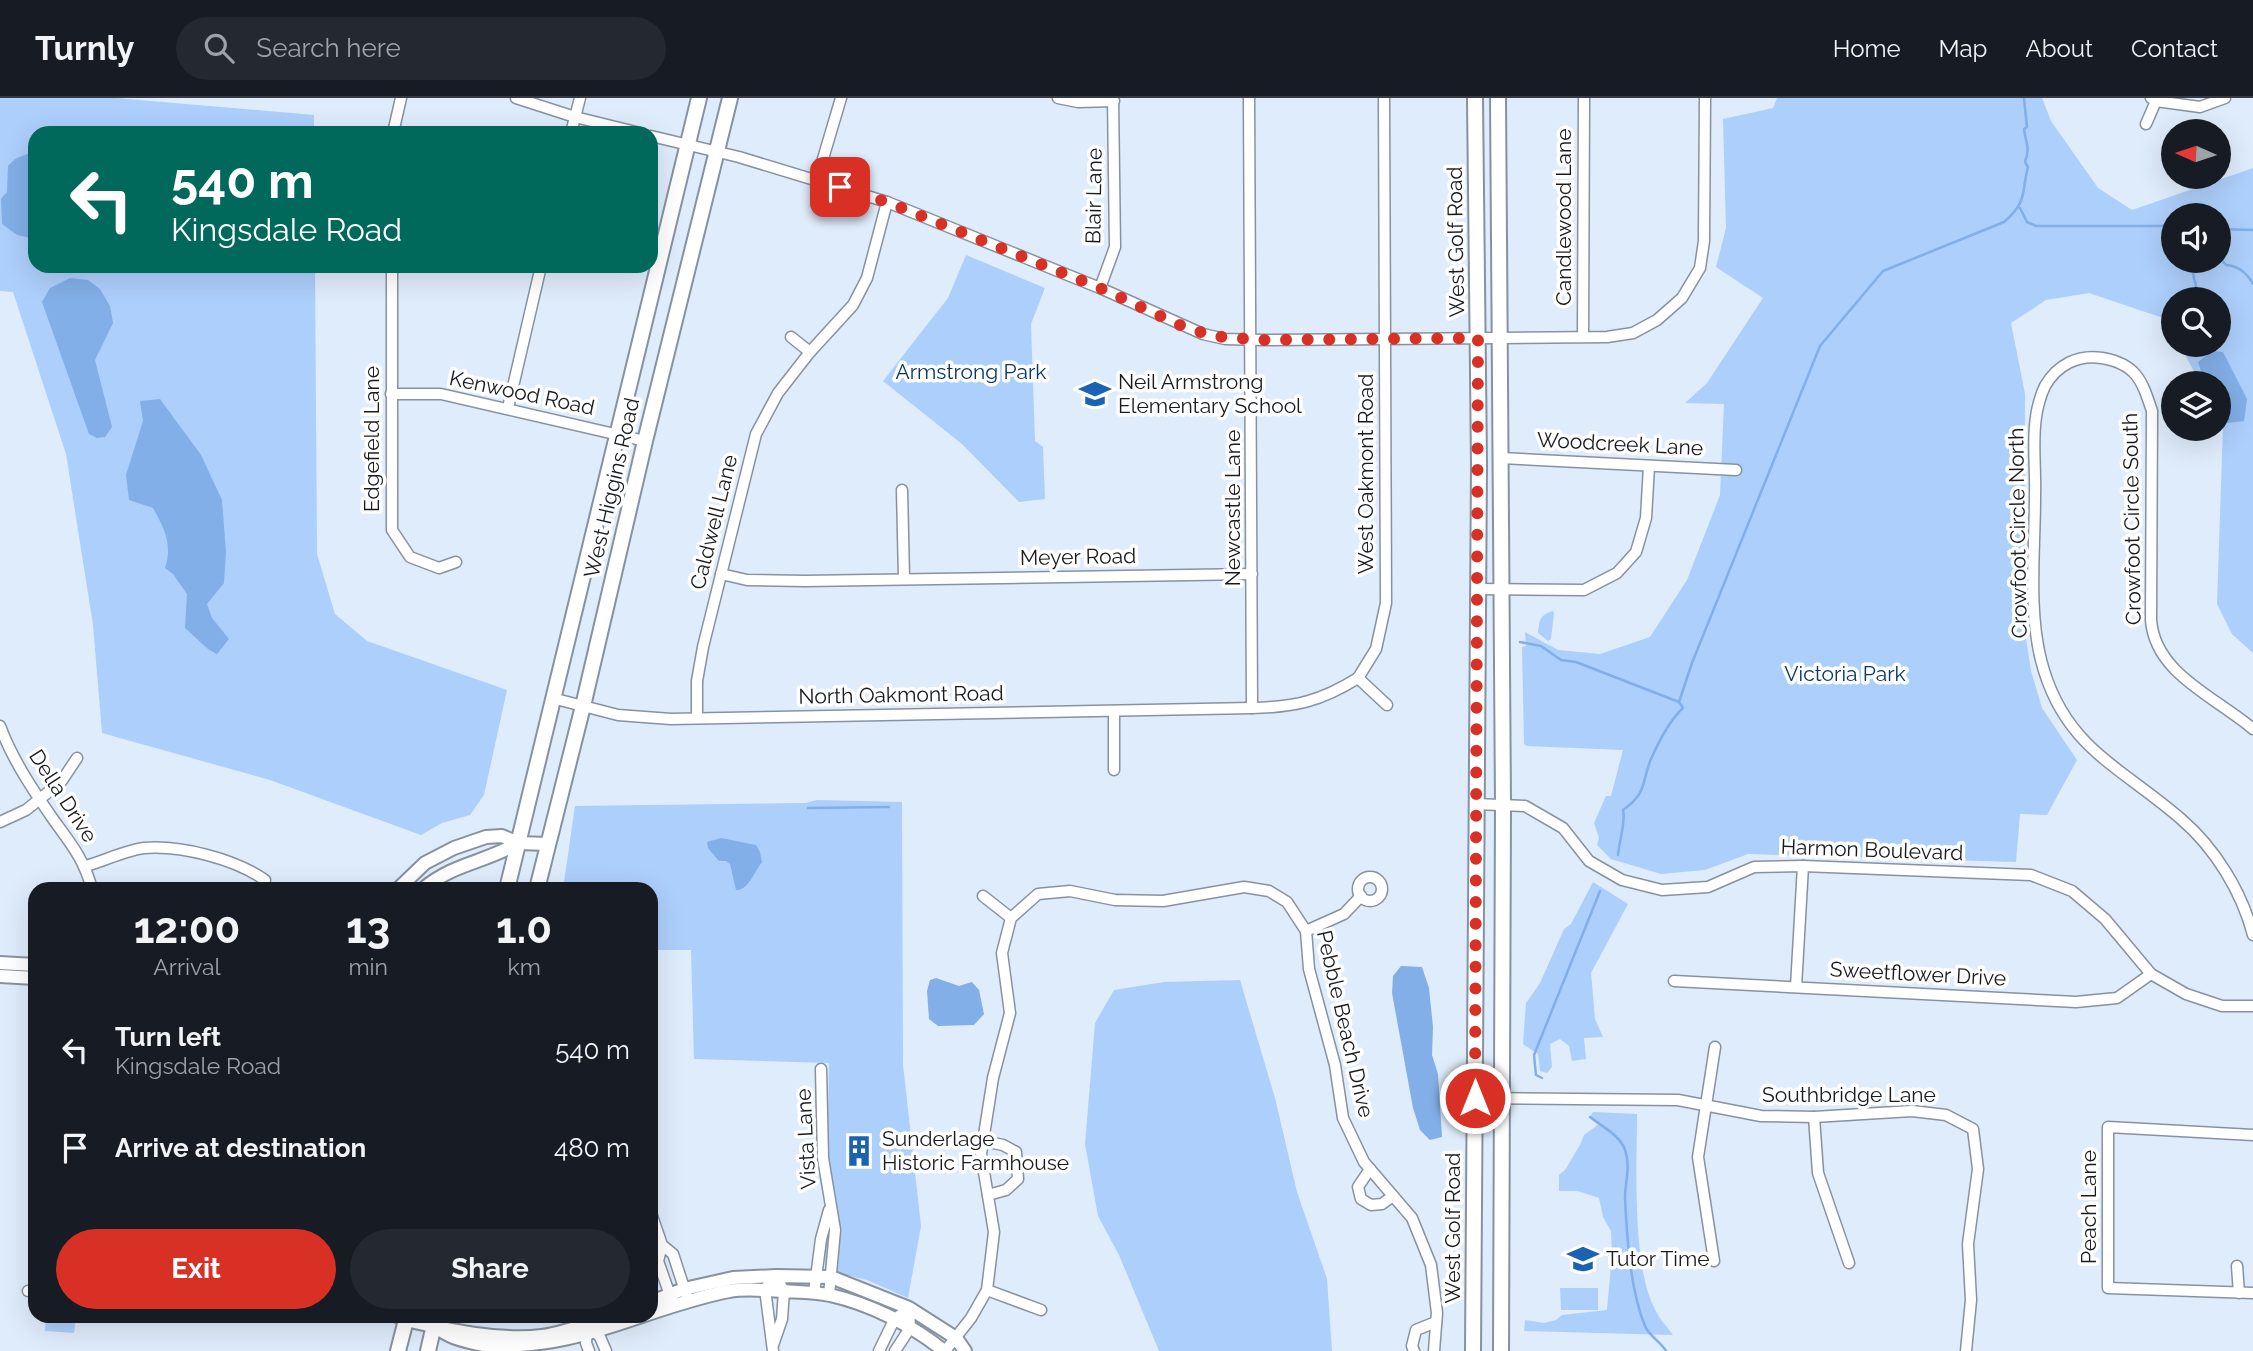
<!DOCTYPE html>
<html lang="en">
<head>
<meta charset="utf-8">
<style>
  :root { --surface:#171b24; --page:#242831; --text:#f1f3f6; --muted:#9ea1a6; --line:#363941; --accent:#d93025 }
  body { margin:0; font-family:Raleway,sans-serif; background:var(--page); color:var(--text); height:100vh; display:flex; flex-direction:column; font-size:26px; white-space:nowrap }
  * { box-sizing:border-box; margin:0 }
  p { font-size:23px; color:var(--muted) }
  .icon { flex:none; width:38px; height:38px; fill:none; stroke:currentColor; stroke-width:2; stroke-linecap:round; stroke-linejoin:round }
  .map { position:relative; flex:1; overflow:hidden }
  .sheet { position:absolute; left:28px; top:784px; width:630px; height:441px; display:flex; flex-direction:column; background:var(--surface); border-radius:21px; box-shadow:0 7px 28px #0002 }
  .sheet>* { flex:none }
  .top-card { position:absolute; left:28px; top:28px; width:630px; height:147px; border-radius:21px; box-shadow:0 7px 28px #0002; background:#00695c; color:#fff; overflow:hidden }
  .needle { width:46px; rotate:273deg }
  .fabs { position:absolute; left:2161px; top:21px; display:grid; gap:14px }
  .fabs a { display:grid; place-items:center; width:70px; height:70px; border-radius:50%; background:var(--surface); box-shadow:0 7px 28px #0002; font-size:35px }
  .pin { position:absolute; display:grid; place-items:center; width:60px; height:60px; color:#fff; margin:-30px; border-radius:14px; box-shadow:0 4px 10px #0006 }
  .me { position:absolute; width:77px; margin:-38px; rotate:0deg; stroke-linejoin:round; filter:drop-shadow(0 0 5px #0008) }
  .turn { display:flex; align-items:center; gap:24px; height:147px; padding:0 28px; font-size:32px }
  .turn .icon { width:91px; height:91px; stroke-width:2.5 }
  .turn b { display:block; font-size:49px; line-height:60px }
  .eta { display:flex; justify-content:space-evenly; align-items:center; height:119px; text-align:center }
  .eta b { font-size:42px; font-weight:700; line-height:49px }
  .cta { display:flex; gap:14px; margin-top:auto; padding:14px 28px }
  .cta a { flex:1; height:80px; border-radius:42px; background:var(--accent); color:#fff; font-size:28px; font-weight:700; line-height:80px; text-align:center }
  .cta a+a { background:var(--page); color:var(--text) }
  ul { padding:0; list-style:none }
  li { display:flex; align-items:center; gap:21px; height:98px; padding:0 28px }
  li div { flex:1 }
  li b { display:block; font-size:26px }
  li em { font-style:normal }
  header { display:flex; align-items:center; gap:42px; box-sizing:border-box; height:98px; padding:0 35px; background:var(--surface); border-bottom:2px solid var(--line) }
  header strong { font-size:33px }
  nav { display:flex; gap:38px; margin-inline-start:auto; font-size:24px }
  .search { width:490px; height:63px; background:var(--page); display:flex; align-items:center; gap:18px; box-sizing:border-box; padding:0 24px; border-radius:38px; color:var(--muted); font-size:26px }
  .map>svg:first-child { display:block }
  .green { fill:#adcffb; fill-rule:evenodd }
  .water { fill:#82afe7 }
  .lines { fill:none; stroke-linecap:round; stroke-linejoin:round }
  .stream { stroke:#82afe7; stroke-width:2.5 }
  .street-casing { stroke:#8792a1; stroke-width:13 }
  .secondary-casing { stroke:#8792a1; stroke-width:16 }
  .primary-casing { stroke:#8792a1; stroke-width:18 }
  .street { stroke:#fff; stroke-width:10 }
  .secondary { stroke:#fff; stroke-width:12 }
  .primary { stroke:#fff; stroke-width:14 }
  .route { stroke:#d93025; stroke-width:12; stroke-dasharray:0 21.6 }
  .labels { text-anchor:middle; stroke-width:7; stroke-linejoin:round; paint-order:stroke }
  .street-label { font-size:21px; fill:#171b20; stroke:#fff }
  .park-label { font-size:21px; fill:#09376a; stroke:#fff }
  .poi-label { font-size:21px; fill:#171b20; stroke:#fff; text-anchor:start }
</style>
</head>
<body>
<header>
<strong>Turnly</strong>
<div class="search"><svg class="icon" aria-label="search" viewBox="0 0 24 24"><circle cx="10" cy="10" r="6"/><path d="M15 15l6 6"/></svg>Search here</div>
<nav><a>Home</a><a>Map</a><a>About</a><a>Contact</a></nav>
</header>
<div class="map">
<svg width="2253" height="1253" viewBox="0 0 2253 1253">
  <rect width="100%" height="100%" fill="#dfecfb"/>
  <g class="green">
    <path d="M0,0H116L314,17V35H35V168H315L317,456L335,516L367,543L507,592L484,697L470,717L442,725L421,737L270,682L102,635L93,527L66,356L13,194L0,193Z"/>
    <path d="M1777,0H2042L2051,23L2098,90L2132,112L2253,70V555L2232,536L2217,506L2223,328L2219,320V285H2200L2180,247H2219V201H2174L2173,235L2166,221L2089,195L2046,202L2011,225L2025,296L2024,527L2031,573L2042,610L2077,662L2047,717L2020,716L2016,764L1748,756L1705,772L1661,776L1611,761L1597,747L1599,740L1594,725L1606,698H1611L1623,652L1527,648L1524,646L1522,549L1526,548L1525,534L1558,552L1600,556L1650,539L1687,482L1720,397L1724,306L1685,305L1707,285L1763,200L1716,169L1726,130L1723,21L1773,10ZM2174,117H2219V163H2174Z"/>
    <path d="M966,157L1045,190L1031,226L1035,343L1043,349L1045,401L1019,404L962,346L883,283L948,200Z"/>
    <path d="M1553,513L1554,516L1551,541L1548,543L1538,535C1539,522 1540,517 1553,513Z"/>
    <path d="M817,702L902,704L903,967L921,1128L908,1200L867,1182L825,1172L829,965L694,961L691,852H651V791H563L575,708L805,705Z"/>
    <path d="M1593,784L1628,806L1591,875L1595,921L1603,939L1584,940L1586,961L1572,963L1569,948L1560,941L1550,946L1552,969L1547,975L1540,973L1538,956L1523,946L1526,905L1540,885L1564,831L1571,826Z"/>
    <path d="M1240,882L1275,1000L1297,1094L1327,1181L1332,1253H1159L1119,1157L1098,1118L1085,1046L1095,925L1114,892L1164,884Z"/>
    <path d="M1593,1014L1637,1016C1637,1067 1631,1172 1657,1215C1661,1223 1668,1230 1673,1237L1524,1233L1525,1222L1544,1225L1556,1222L1562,1217L1607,1212L1612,1156L1611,1133L1603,1119L1599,1100L1578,1093H1559V1077L1565,1072L1580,1047L1584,1037L1599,1026L1590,1019Z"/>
    <path d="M1560,1190H1598V1212H1561Z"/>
    <path d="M46,1218L76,1219L74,1235L45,1233Z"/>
  </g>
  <g class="water">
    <path d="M27,56L35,57V141L17,137L2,126L1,101L7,94L8,68L15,61Z"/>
    <path d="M70,180L88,182L100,191L110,208L113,225L95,262L112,329L105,339L97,340L89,336L42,204L50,190Z"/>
    <path d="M2212,253L2223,254L2247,301L2244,323L2220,326L2219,285H2205L2198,264Z"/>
    <path d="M160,301L201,357L222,402L226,454L224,485L207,506L212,520L229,541L217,556L208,551L185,530L187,496L173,476L165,470C173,446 164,430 153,410L129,402L126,377L143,323L140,303Z"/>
    <path d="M721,740L756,747L760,754L762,764C754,774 748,793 736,792L730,766L726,763H719L708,750L707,744Z"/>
    <path d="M1401,868L1422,869L1429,890L1433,929L1432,957L1438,976L1442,1039L1430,1042L1420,1032L1413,1010L1392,895L1393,878Z"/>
    <path d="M936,880L959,888L972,884L979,892L984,916L974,927L938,928L929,921L927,893L930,882Z"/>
  </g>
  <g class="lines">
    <g class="stream">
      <path d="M2020,110L2027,124L2036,128H2174"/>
      <path d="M2219,131L2253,132"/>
      <path d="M2219,147L2221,161L2226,167C2239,168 2247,175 2253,186"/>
      <path d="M2190,163L2199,201"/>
      <path d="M2210,247L2212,253"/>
      <path d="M1520,544L1541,548L1561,562L1576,564L1679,604"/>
      <path d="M808,710L889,709"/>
      <path d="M1618,757C1619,743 1626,725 1623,712C1648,694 1641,685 1651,661C1659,643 1669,623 1683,610L1679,604L1692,565L1820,248L1883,173L2004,124C2028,103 2021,96 2028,69L2025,64C2031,48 2025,44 2024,31L2027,29L2024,0"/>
      <path d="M1542,980L1536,977L1534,957L1600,793"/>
      <path d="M1590,1019C1601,1028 1620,1037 1625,1052C1631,1068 1625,1084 1625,1100C1627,1139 1630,1192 1645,1228C1649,1238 1661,1244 1666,1253"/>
    </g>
    <defs>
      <g id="street">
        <path d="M516,0L575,19L640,35"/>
        <path d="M1058,0L1078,4L1114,3"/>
        <path d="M1249,0L1252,610"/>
        <path d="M1384,0L1386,505L1376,551L1358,580L1387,607"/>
        <path d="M2151,0L2156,3L2200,9L2225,0"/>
        <path d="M2146,26L2156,3"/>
        <path d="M393,35L401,0"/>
        <path d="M571,35L580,0"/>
        <path d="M651,38L739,59L887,104L1100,190L1203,236L1225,241L1263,242L1607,239L1633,235L1657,222L1682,200L1700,170L1704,143L1705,0"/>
        <path d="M817,81L841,0"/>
        <path d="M392,168V432L410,459L439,470L456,464"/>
        <path d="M1100,190L1115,149L1113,0"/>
        <path d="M1583,238L1584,0"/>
        <path d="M791,239L810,254"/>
        <path d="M391,296H441L645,343"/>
        <path d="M508,310L541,168"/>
        <path d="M1501,360L1736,372"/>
        <path d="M902,392L904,480"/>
        <path d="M721,476L747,482L805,483L1252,476"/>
        <path d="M1478,491L1584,492L1617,475L1636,454L1646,420L1649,368"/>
        <path d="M552,600L618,617L671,621L1252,610C1296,609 1321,603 1358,580"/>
        <path d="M1114,613V672"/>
        <path d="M697,619V583L703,549L756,336L778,295L810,254L853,207L867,180L887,104"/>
        <path d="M0,628C12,661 33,692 53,721C71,746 84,761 92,791"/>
        <path d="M2253,631C2216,599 2155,576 2151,522L2152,313C2142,283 2137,266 2102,260C2078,256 2057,267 2045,288C2041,296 2037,310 2036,319C2032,344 2036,372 2035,398C2035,452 2028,510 2041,562C2063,649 2120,668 2181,721C2215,750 2242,794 2253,837"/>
        <path d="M1475,706L1525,708L1563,730L1589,763L1622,782L1662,792L1708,789L1754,769L1803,768L2031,777L2072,793L2105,821L2151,876L2186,896L2222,908H2253"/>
        <path d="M0,724L26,712L61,684L77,660"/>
        <path d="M86,768C104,763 126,752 144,750C181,747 235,761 265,782"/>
        <circle cx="1370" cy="791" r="12"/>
        <path d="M983,798L1011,820"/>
        <path d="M1306,833L1344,816L1361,798"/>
        <path d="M1674,883L2076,904L2117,900L2151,876"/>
        <path d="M1796,889L1803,768"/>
        <path d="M821,971L823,1060L835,1132L829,1197"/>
        <path d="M1475,1000L1678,1002L1761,1018L1814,1019L1912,1013L1946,1017L1973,1031L1978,1071L1968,1146L1971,1202L1966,1253"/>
        <path d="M1814,1019L1818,1075L1849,1165"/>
        <path d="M2253,1037L2108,1029V1190L2253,1195"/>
        <path d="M983,1043L1003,1047L1016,1054L1018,1081L1006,1092L988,1097"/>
        <path d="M1370,1071L1358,1089L1361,1101L1371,1107L1382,1106L1393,1098"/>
        <path d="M651,1115L662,1147L673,1156L686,1196"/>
        <path d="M662,1147L658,1163L672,1203"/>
        <path d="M1714,1163L1698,1059L1715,949"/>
        <path d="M2237,1168L2239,1195"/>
        <path d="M987,1192L1041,1212"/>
        <path d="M28,1193H35"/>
        <path d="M814,1195L821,1141L829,1112"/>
        <path d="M392,1218L406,1222"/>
        <path d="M590,1229L600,1239L606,1253"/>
        <path d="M587,1230L586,1245L589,1253"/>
        <path d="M773,1253L765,1191L776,1178L784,1193L782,1221L773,1247"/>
        <path d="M879,1253L894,1222L909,1210"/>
        <path d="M895,1253L910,1230L909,1210"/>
        <path d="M945,1253L971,1220L987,1192L994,1134L981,1056L993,980L1010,915L1002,855L1011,820L1038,796L1070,793L1115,802L1163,803L1244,789L1269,793L1287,804L1306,833L1309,871L1335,967L1343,1020L1364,1064L1412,1120L1431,1167L1437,1215L1434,1253"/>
        <path d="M1414,1253L1412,1248L1416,1232L1436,1224"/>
      </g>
      <g id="secondary">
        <path d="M398,791L425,765L454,750L486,739L502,738L518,745L548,746"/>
        <path d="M423,791C454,765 484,765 518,745"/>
        <path d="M0,865L35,867"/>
        <path d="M0,878L35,880"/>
        <path d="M651,1204L684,1191L733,1180L776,1178L831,1179L909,1210L956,1240L965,1253"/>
        <path d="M406,1222C449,1232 498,1243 542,1238C565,1235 589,1225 610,1218"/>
        <path d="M434,1228C452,1241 461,1242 483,1247C581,1253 639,1211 729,1193C746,1190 765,1192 782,1193C798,1194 814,1194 830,1197C870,1206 912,1227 944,1253"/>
      </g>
      <g id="primary">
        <path d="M1498,0L1503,707L1501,1253"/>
        <path d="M507,791L699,0"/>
        <path d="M537,791L583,608L645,343L730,0"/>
        <path d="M398,1253L407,1218"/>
        <path d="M428,1253L436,1218"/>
        <path d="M1473,1253L1479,367L1475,0"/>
      </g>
    </defs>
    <use href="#street" class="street-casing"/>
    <use href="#secondary" class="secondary-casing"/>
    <use href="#primary" class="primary-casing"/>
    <use href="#street" class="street"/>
    <use href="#secondary" class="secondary"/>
    <use href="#primary" class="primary"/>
  </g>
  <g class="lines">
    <path class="route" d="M840,89L887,104L1100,190L1182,228L1213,238L1263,242L1478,240L1475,1000"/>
  </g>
  <defs>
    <symbol id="school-bare" viewBox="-9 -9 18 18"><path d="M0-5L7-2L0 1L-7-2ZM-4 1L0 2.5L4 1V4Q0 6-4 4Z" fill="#1b62b2" stroke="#fff" stroke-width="2.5" paint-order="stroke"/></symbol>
    <symbol id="building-bare" viewBox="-9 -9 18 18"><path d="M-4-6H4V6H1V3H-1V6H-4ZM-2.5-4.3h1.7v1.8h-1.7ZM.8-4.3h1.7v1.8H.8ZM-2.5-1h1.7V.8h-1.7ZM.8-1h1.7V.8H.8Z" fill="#1b62b2" stroke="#fff" stroke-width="2.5" paint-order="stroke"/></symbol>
  </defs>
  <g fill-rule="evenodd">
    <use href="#school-bare" x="1073" y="274" width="44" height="44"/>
    <use href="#building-bare" x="837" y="1031" width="44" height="44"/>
    <use href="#school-bare" x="1561" y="1139" width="44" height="44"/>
  </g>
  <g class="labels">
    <g class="street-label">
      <text transform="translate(1094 98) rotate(-89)" y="7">Blair Lane</text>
      <text transform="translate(1564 119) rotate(-90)" y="7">Candlewood Lane</text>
      <text transform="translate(1456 144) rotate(-91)" y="7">West Golf Road</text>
      <text transform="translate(522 295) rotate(12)" y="7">Kenwood Road</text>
      <text transform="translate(372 341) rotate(-90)" y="7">Edgefield Lane</text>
      <text transform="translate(1620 346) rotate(3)" y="7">Woodcreek Lane</text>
      <text transform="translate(1366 376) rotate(-90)" y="7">West Oakmont Road</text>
      <text transform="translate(612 390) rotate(-77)" y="7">West Higgins Road</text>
      <text transform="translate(1233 410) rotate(-90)" y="7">Newcastle Lane</text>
      <text transform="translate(2132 421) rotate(-91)" y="7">Crowfoot Circle South</text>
      <text transform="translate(714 424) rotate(-76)" y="7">Caldwell Lane</text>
      <text transform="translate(2018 435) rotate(-91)" y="7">Crowfoot Circle North</text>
      <text transform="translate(1078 459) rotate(-1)" y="7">Meyer Road</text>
      <text transform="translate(901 597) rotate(-1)" y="7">North Oakmont Road</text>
      <text transform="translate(63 698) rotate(57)" y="7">Della Drive</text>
      <text transform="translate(1872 752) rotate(2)" y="7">Harmon Boulevard</text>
      <text transform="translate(1918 876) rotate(3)" y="7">Sweetflower Drive</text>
      <text transform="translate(1345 926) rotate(77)" y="7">Pebble Beach Drive</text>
      <text x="1849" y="1004">Southbridge Lane</text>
      <text transform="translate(806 1041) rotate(-93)" y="7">Vista Lane</text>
      <text transform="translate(2089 1109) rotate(-90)" y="7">Peach Lane</text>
      <text transform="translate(1453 1130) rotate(-90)" y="7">West Golf Road</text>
    </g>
    <g class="park-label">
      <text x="971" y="281">Armstrong Park</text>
      <text x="1845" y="583">Victoria Park</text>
    </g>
    <g class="poi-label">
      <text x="1118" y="291">Neil Armstrong<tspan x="1118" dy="24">Elementary School</tspan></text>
      <text x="882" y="1048">Sunderlage<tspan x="882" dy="24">Historic Farmhouse</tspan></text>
      <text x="1606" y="1168">Tutor Time</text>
    </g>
  </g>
</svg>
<div class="fabs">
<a><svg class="needle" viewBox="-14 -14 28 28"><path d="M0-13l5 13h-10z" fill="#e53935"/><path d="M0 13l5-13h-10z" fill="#9ea1a6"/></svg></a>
<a><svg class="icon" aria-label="sound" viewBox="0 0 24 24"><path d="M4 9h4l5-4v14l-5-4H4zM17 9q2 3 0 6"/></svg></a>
<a><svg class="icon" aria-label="search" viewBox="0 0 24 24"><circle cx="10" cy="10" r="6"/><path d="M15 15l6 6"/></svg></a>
<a><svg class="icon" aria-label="layers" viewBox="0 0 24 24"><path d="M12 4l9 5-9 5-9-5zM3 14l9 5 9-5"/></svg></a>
</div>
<div class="pin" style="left:840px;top:89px;background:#d93025"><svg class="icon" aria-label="arrive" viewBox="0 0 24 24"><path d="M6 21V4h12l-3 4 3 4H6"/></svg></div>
<svg class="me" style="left:1475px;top:1000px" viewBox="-20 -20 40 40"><circle r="17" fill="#d93025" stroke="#fff" stroke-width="3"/><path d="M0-11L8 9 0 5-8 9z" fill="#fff"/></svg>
<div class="top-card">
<div class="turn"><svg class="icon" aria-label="left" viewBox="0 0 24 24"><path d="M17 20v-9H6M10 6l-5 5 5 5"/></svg><div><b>540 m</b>Kingsdale Road</div></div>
</div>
<section class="sheet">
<div class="eta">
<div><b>12:00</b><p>Arrival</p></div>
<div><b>13</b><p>min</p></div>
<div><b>1.0</b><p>km</p></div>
</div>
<ul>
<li><svg class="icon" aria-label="left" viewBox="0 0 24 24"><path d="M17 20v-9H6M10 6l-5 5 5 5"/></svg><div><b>Turn left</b><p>Kingsdale Road</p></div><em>540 m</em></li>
<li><svg class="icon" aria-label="arrive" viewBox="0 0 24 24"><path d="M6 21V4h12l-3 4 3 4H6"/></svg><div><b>Arrive at destination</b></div><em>480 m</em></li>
</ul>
<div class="cta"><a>Exit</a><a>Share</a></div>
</section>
</div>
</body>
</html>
